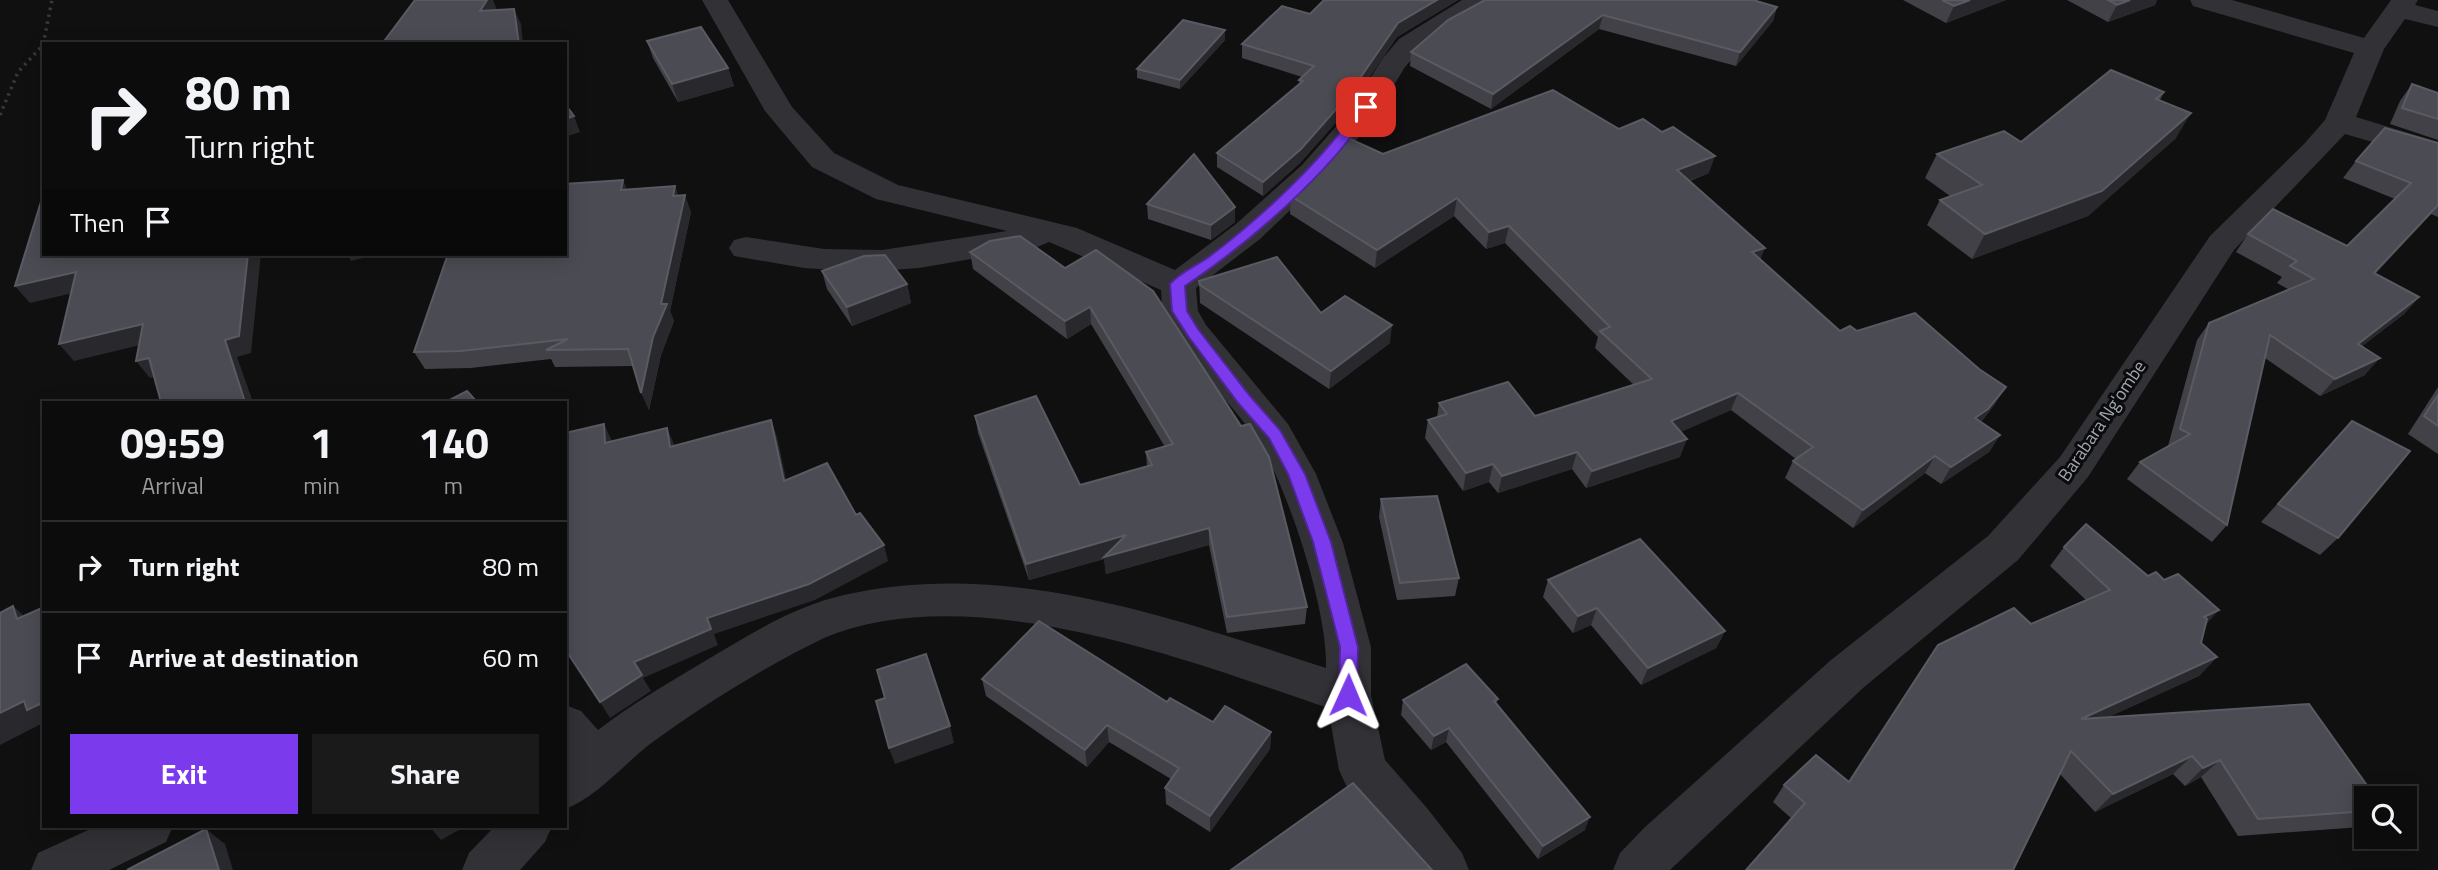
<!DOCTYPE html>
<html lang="en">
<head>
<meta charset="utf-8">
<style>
  :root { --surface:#0c0c0d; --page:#1a1a1b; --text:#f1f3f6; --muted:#9a9b9d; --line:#2c2c2e; --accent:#7c3aed }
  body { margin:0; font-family:"Titillium Web",sans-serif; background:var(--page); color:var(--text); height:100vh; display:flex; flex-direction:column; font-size:26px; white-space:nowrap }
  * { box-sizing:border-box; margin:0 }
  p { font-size:23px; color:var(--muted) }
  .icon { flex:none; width:38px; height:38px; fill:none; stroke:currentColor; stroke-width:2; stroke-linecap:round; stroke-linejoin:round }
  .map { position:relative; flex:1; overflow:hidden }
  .details { position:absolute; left:42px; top:401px; width:525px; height:427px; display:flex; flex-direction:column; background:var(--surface); border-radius:0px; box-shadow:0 4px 18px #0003,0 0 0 2px var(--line) }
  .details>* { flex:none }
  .banner { position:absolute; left:42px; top:42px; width:525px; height:214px; border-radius:0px; box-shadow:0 4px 18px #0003,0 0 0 2px var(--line); background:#0c0c0d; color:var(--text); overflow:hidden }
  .tools { position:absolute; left:2354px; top:786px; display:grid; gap:14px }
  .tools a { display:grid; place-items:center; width:63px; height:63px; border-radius:0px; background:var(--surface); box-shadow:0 4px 18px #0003,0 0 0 2px var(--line); font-size:35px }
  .pin { position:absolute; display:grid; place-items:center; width:60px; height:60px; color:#fff; margin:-30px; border-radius:14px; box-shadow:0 4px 10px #0006 }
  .me { position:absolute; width:77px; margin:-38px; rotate:1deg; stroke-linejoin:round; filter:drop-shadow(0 0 5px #0008) }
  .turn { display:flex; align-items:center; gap:24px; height:147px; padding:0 28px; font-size:32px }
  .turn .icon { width:91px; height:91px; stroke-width:2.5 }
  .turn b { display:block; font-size:49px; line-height:60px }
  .then { display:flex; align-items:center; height:66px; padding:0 28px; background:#0003; gap:14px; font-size:26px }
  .eta { display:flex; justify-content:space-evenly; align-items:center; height:119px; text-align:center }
  .eta b { font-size:42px; font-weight:700; line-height:49px }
  .button { display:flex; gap:14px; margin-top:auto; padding:14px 28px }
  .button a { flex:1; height:80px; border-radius:0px; background:var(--accent); color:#fff; font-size:28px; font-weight:700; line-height:80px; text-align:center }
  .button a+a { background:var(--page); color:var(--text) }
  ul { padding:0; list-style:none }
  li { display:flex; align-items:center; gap:21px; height:91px; padding:0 28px; border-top:2px solid var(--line) }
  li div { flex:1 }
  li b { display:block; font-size:26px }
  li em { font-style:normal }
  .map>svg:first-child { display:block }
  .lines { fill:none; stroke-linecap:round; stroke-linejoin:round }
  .path { stroke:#37383d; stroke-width:3.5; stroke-dasharray:2.5 4.5; stroke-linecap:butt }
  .street { fill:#313136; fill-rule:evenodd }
  .wall { fill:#414147 }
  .shaded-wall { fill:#29292d }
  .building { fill:#4b4c53; stroke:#595a62; stroke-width:2 }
  .route { fill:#7c3aed; stroke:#51269a; stroke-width:2 }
  .labels { text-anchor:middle; stroke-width:6; stroke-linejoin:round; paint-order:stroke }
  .street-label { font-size:18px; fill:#a0a5b3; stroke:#0b0b0c }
</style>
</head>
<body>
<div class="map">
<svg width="2438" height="870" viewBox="0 0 2438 870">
  <rect width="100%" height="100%" fill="#101011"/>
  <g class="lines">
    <path class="path" d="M0,115L18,72L43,45L52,0"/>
    <g class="street">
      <path d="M702,0H728L792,107L834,153L898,185L1077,228L1175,270L1236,224L1302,165L1348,113L1383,58L1399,39L1462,0H1495L1492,6L1445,32L1419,51L1405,67L1370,124L1324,178L1260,239L1196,288L1198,311L1206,325L1288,424L1316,474L1343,543L1371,647V695L1385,760L1427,808L1462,853L1469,870H1414L1346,785L1339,770L1328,708C1185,659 971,577 824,638C764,667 704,705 650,744C623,765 597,797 565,809V705L581,711L598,730C632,704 668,683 705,661C749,635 794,606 844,595C1008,558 1172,618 1326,668C1328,613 1290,493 1260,445C1237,406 1175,352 1163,311C1161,305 1162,296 1161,290L1049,242L1035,248L919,268L863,272L804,268L734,256L729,248L734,240L746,237L824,249L882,250L1007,231L876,199L812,167L765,111Z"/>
      <path d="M2190,0H2232L2364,38L2391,0H2418L2415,5L2438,11V27L2405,19L2384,49L2356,117L2438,142V161L2345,134L2234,250L2088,477L2018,560L1863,688L1670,870H1613L1620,853L1644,828L1831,660L1988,536L2060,457L2210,236L2304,144L2325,120L2354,53L2193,6Z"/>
      <path d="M97,826H173L166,842L109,870H31L38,853Z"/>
      <path d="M495,826H552L545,842L520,870H462L469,853Z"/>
    </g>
  </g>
  <g class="wall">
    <path d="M1324,0H1458L1397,37L1346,111L1300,163L1263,196L1217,167V153L1299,85V80L1302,77L1242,58V44L1310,14Z"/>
    <path d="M1485,0L1777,7L1773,21L1736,66L1599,29L1491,109L1410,66L1411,52Z"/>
    <path d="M1903,0H2006L1946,23Z"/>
    <path d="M2067,0H2157L2155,5L2108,22Z"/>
    <path d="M1225,40L1180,89L1137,78V69Z"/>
    <path d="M647,41L728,68L734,86L678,102L653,58Z"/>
    <path d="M2412,84L2438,93V140L2390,124L2400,101Z"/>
    <path d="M2164,92L2160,100L2176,138L2088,216L1972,259L1927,225L1940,200L1950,196L1925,178L1937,154L2021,142Z"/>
    <path d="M1619,129L1709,173L1690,181L1760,260L1840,331H1857L1995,404L1981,422L2000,435L1989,452L1941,484L1925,473L1853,528L1785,478L1793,461L1796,459L1731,410L1680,432V457L1586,488L1572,469L1498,493L1489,482L1463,491L1425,438L1428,420L1437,417L1439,403L1535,416L1634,385L1595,348L1598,337L1505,243L1486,249L1454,216L1375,268L1290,214L1291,196L1383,154Z"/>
    <path d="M2438,143V217L2431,214L2375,274L2419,297L2404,314L2362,346L2365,375L2320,396L2265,358L2227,525L2212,542L2127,479L2140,462L2168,446L2197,340L2209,323L2288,289L2277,283L2282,277L2236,252L2248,234L2347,246L2395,199L2343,178L2356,161Z"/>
    <path d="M675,186L678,196L691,212L670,311L674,321L661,355L649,410L633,366L555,367L551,359L471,368L425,369L414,352L627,189Z"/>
    <path d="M1147,204L1235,207V222L1211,240L1148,219Z"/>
    <path d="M970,252L1065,268L1307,607L1305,624L1227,633L1209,545L1106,574L1104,559L1029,580L978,433L975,416L1080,485L1147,467L1146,452L1165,447L1091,324L1067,339L973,269Z"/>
    <path d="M822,271L907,284L911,303L852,326L827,289Z"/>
    <path d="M1199,281L1321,313L1390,343L1329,389L1200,303Z"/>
    <path d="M2438,387V454L2408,434Z"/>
    <path d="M2352,421L2338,538L2320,555L2261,522Z"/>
    <path d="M1381,499L1459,578L1455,596L1397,600L1379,517Z"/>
    <path d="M2064,547L2205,625L2201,643L2217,657L2199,676L2108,717L2366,798V824L2361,827L2238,836L2201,777L2185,786L2173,774L2095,812L2060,774L1791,818L1773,802L1784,785L1849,782L1938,645L2031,624L2086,600L2050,566Z"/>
    <path d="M1548,580L1725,631L1716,648L1641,685L1591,625L1573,633L1543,597Z"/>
    <path d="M982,679L1167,702L1213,722L1271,732L1270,749L1210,832L1166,804L1165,788L1171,779L1109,742L1087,767L986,696Z"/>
    <path d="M1498,699L1496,704L1585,830L1538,859L1446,742L1431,750L1401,715L1403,700Z"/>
  </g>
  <g class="shaded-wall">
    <path d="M487,0H493L497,10L480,11Z"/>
    <path d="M1437,0H1458L1397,37L1346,111L1300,163L1263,196V182L1398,23Z"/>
    <path d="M1970,0H2006L1946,23L1954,6Z"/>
    <path d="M2130,0H2157L2155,5L2108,22L2117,5Z"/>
    <path d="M1777,7L1773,21L1736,66L1740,52Z"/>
    <path d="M514,9L521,24L523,44H519Z"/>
    <path d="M1603,15L1599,29L1491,109L1493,94Z"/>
    <path d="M1225,30V40L1180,89V80Z"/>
    <path d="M728,68L734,86L678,102L672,84Z"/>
    <path d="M2191,113L2176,138L2088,216L1972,259L1985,234Z"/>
    <path d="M574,116L580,132L565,137V119Z"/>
    <path d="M1715,156L1709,173L1672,187L1677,170Z"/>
    <path d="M623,180L630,197L621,190Z"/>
    <path d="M675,186L681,203L673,196Z"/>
    <path d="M685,195L691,212L670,311L674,321L661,355L649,410L641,393Z"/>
    <path d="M1457,198L1454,216L1375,268L1377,250Z"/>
    <path d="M2438,205L2431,214L2360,290L2374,273Z"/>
    <path d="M1235,207V222L1211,240V225Z"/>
    <path d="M1509,226L1505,243L1486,249L1489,232Z"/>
    <path d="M1765,248L1758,266L1752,252Z"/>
    <path d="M248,254H261L251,353L237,357L253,402H245L225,340Z"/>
    <path d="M347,254H380L351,261Z"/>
    <path d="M76,272L90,289L30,303L15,286Z"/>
    <path d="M907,284L911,303L852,326L847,307Z"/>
    <path d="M2419,297L2404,314L2343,361L2358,344Z"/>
    <path d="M1090,307L1091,324L1067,339L1065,321Z"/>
    <path d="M143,324L157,341L74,361L59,344Z"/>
    <path d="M1392,325L1390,343L1329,389L1331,371Z"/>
    <path d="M149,358L162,375L150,378L136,361Z"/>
    <path d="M2380,358L2365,375L2320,396L2335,379Z"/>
    <path d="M2006,387L1995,404L1978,426L1975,418Z"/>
    <path d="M1738,393L1731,410L1665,439L1671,421Z"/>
    <path d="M771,420L777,437L790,497L784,481Z"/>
    <path d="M604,424L612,441L605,443Z"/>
    <path d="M667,428L674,444L677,463L670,447Z"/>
    <path d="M2000,435L1989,452L1941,484L1951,467Z"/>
    <path d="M1687,439L1680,457L1586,488L1592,471Z"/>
    <path d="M1577,452L1572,469L1498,493L1502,476Z"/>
    <path d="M1935,456L1925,473L1853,528L1863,510Z"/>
    <path d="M1493,464L1489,482L1463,491L1466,473Z"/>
    <path d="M1209,528V545L1106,574L1104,559L1029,580L1026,564L1126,535Z"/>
    <path d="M884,545L888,561L815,600L714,634L718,645L643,678L651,691L610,718L600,702L634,662L707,618Z"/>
    <path d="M13,606L36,627L17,619Z"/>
    <path d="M1597,608L1591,625L1573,633L1578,616Z"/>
    <path d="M2219,610L2202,629L2204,617Z"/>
    <path d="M1725,631L1716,648L1641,685L1648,668Z"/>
    <path d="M2217,657L2199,676L2065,737L2081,719Z"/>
    <path d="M24,701L44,702V724L43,723L0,745V713Z"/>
    <path d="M1107,725L1109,742L1087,767L1085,750Z"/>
    <path d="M950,726L954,743L895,764L889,748Z"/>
    <path d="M1449,728L1446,742L1431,750L1434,736Z"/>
    <path d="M1271,732L1270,749L1210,832V816Z"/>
    <path d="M2192,756L2173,774L2095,812L2113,794Z"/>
    <path d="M2220,760L2201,777L2185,786L2203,768Z"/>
    <path d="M1590,817L1585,830L1538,859L1543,846Z"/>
    <path d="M429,826H466L441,840Z"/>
    <path d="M206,829L225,844L233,870H219Z"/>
  </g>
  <g class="building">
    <path d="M415,0H487L480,11L514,9L519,44H382Z"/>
    <path d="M1324,0H1437L1398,23L1347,97L1301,149L1263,182L1217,153L1303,81L1299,80L1314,66L1242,44L1282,6L1310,14Z"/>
    <path d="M1485,0H1753L1777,7L1740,52L1603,15L1493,94L1411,52L1448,20Z"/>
    <path d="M1942,0H1970L1954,6Z"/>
    <path d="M2108,0H2130L2117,5Z"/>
    <path d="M1183,20L1225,30L1180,80L1137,69Z"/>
    <path d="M701,27L728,68L672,84L647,41Z"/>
    <path d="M2111,70L2164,92L2156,99L2191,113L2102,191L1985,234L1940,200L1982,185L1937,154L2004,131L2021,142Z"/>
    <path d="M2412,84L2438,93V119L2402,108Z"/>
    <path d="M1553,90L1619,129L1643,119L1662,132L1673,127L1715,156L1677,170L1765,248L1752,252L1840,331L1850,326L1857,331L1915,313L1979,369L2006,387L1988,409L1975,418L2000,435L1951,467L1935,456L1863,510L1793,461L1813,447L1738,393L1671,421L1687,439L1592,471L1577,452L1502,476L1493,464L1466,473L1428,420L1447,414L1439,403L1508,382L1535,416L1652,379L1600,331L1610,327L1509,226L1489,232L1457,198L1377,250L1291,196L1348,138L1383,154Z"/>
    <path d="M565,104L574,116L565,119Z"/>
    <path d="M2385,128L2438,143V205L2374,273L2419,297L2358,344L2380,358L2335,379L2270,335L2227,525L2140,462L2190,434L2180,429L2209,323L2314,279L2290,266L2297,261L2248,234L2273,209L2347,246L2411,183L2356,161Z"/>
    <path d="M1194,154L1235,207L1211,225L1147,204Z"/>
    <path d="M623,180L621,190L675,186L673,196L685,195L661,304H667L653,337L641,393L628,349L546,350L568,339L461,351L414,352L448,254H565V184Z"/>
    <path d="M44,192V254H248L239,336L225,340L245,402H161L149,358L136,361L143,324L59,344L76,272L15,286Z"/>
    <path d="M1020,236L1065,268L1096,250L1153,291L1241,426L1250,424L1269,457L1307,607L1227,617L1209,528L1104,557L1126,535L1026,564L975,416L1036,396L1080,485L1152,465L1146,452L1173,444L1090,307L1065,321L970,252L990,241Z"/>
    <path d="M885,255L907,284L847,307L822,271L864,256Z"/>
    <path d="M1277,257L1321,313L1345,296L1392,325L1331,371L1200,285L1199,281Z"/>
    <path d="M467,391L477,402H446Z"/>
    <path d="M2438,395V426L2424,416Z"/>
    <path d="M771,420L784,481L827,463L856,515L860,513L884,545L809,584L707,618L711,629L634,662L642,675L600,702L565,649V433L604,424L605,443L667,428L670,447Z"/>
    <path d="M2352,421L2410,451L2338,538L2278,504Z"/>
    <path d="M1437,496L1459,578L1400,583L1381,499Z"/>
    <path d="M2086,524L2148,576L2156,572L2164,580L2178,574L2219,610L2204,617L2207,619L2201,643L2217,657L2081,719L2309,704L2376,798H2366V811L2258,819L2220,760L2203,768L2192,756L2113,794L2071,751L2013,870H1746L1805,803L1784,785L1816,755L1849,782L1938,645L2014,608L2031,624L2110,590L2064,547Z"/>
    <path d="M1640,539L1725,631L1648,668L1597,608L1578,616L1548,580Z"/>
    <path d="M13,606L17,619L44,607V702L27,710L24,701L0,713V613Z"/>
    <path d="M1039,621L1167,702L1170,698L1213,722L1225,706L1271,732L1210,816L1165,788L1179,768L1107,725L1085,750L982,679Z"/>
    <path d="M926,654L950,726L889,748L876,701L885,698L877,670Z"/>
    <path d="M1466,664L1498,699L1494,701L1590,817L1543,846L1449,728L1434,736L1403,700Z"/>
    <path d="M1353,783L1432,870H1231Z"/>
    <path d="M206,829L219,870H127Z"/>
  </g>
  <path class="route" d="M1361,104L1372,107C1332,172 1248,244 1185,286L1187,311L1198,329L1250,396L1280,430L1305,474L1331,542L1358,647L1357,695L1355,701H1341L1339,695L1340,647L1313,542L1288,474L1269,438L1239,404L1188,336L1172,311L1170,284C1180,272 1197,266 1210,256C1262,217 1325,158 1361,104Z"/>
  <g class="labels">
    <g class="street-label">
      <text transform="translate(2102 421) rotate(-56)" y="6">Barabara Ng'ombe</text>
    </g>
  </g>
</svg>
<div class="tools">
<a><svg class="icon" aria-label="search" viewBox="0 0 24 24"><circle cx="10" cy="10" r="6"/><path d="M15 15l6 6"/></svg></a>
</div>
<div class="pin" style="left:1366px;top:107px;background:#d93025"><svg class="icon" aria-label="arrive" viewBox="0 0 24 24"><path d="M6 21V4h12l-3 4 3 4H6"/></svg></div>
<svg class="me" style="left:1348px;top:695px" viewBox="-20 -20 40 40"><path d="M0-17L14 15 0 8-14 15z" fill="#7c3aed" stroke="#fff" stroke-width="4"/></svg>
<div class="banner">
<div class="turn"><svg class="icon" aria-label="right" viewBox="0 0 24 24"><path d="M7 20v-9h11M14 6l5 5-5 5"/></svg><div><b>80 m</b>Turn right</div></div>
<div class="then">Then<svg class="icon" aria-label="arrive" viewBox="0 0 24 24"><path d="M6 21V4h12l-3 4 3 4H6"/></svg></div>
</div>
<section class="details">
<div class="eta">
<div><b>09:59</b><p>Arrival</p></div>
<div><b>1</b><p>min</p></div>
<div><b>140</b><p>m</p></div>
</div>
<ul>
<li><svg class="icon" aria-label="right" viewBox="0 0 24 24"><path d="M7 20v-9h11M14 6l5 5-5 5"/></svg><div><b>Turn right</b></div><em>80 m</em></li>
<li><svg class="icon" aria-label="arrive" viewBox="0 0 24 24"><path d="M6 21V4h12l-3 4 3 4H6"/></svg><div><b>Arrive at destination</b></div><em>60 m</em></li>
</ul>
<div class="button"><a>Exit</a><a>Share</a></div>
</section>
</div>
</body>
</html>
